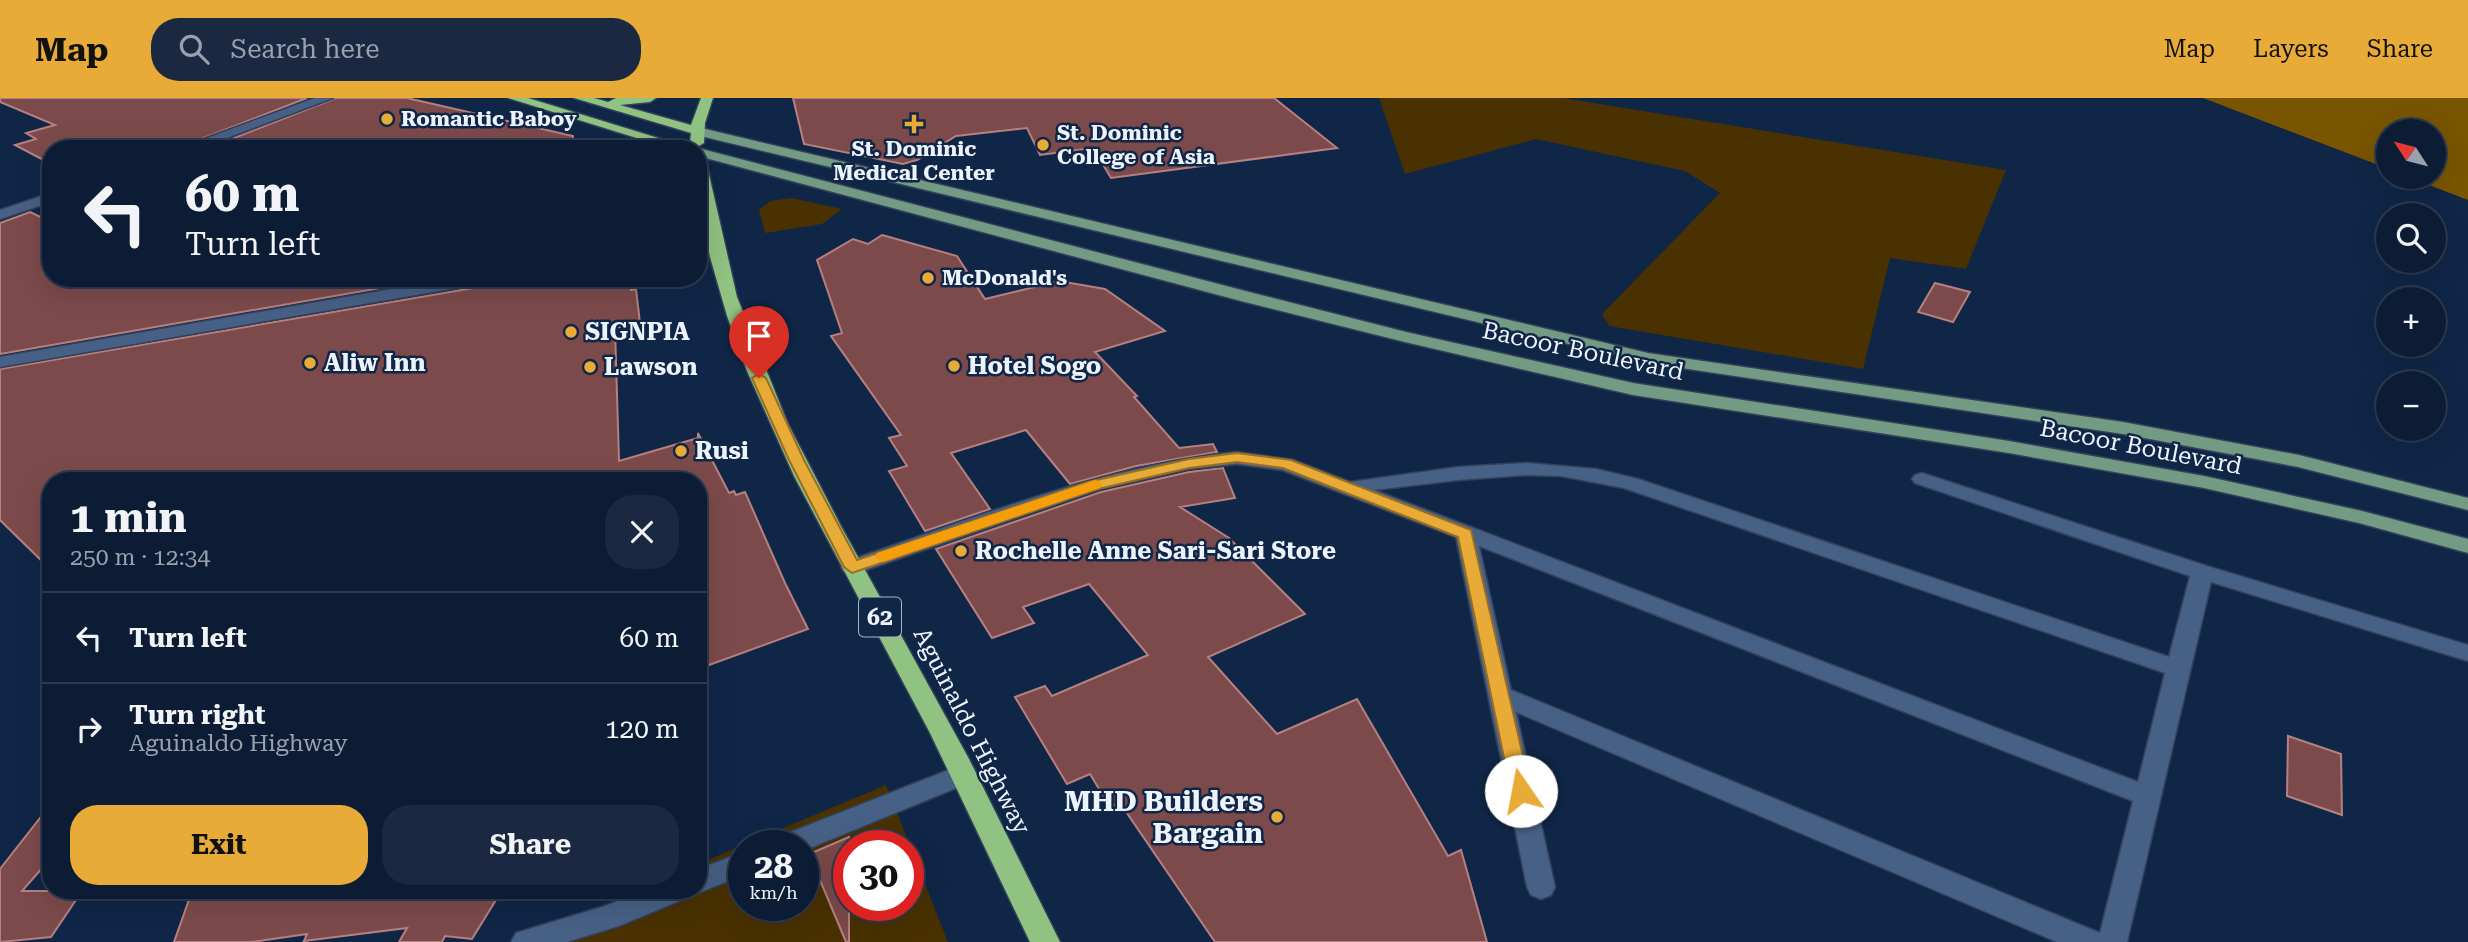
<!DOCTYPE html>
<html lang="en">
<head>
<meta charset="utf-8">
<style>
  :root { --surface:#0c1c35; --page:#1a2941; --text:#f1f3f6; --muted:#9aa1ad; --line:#2c3a50; --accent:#e8ab37 }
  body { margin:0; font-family:"Roboto Serif",serif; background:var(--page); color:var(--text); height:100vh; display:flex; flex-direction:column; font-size:26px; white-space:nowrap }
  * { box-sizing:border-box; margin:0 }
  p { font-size:23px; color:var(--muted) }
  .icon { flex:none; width:38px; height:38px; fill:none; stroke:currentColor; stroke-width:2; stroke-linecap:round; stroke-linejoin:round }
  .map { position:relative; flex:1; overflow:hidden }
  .sheet { position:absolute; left:42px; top:374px; width:665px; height:427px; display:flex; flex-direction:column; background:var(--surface); border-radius:28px; box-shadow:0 7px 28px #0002,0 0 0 2px var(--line) }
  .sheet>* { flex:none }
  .hud { position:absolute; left:42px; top:42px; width:665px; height:147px; border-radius:28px; box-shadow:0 7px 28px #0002,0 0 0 2px var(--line); background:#0c1c35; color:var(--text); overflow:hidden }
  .needle { width:46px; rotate:306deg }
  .buttons { position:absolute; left:2376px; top:21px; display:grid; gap:14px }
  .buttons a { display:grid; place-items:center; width:70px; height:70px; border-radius:50%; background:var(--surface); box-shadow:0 7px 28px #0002,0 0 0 2px var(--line); font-size:35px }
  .speed { position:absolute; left:728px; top:732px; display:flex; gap:14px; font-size:35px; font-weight:700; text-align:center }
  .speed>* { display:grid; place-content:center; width:91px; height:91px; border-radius:50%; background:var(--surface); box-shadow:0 7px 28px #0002,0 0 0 2px var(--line); line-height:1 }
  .speed small { font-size:18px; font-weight:400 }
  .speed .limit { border:10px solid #d22; background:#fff; color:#111 }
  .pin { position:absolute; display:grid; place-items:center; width:60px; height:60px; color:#fff; margin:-72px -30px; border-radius:50% 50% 50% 0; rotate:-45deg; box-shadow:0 0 7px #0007 }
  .pin .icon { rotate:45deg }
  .me { position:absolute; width:77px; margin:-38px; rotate:348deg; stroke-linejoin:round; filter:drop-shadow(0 0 5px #0008) }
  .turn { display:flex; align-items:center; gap:24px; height:147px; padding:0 28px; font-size:32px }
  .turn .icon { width:91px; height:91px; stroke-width:2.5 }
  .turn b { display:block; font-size:49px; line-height:60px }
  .round { display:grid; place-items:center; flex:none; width:74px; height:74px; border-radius:28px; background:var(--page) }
  .overview { display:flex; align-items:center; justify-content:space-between; height:119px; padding:0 28px }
  h1 { font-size:42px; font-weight:700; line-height:52px }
  .button { display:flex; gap:14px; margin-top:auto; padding:14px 28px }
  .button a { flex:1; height:80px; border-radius:28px; background:var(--accent); color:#111; font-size:28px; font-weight:700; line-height:80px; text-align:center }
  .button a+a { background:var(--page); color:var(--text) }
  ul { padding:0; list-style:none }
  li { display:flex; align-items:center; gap:21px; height:91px; padding:0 28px; border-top:2px solid var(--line) }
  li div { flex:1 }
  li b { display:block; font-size:26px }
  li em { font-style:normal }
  header { display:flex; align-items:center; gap:42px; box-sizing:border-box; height:98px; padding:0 35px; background:var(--accent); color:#111 }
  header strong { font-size:33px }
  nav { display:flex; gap:38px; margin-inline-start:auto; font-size:24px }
  .search { width:490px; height:63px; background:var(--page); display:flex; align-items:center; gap:18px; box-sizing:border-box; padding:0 24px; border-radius:28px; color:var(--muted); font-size:26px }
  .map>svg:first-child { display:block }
  .green { fill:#493101; fill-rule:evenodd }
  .forest { fill:#7a5500 }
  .building { fill:#7c4a4b; stroke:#b68080; stroke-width:2 }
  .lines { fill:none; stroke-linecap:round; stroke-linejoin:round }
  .minor-casing { stroke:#34405a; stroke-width:3 }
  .major-casing { stroke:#34405a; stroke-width:3 }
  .highway-casing { stroke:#34405a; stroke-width:3 }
  .minor { fill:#476085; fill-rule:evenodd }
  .major { fill:#739b83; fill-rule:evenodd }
  .highway { fill:#90c281; fill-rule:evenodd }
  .route { fill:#e8ab37; stroke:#976f24; stroke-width:2 }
  .slow { fill:#f59e0b }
  .poi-dot { fill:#e8ab37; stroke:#102647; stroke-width:2.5 }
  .labels { text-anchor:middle; stroke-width:5; stroke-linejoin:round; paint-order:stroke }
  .far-poi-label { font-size:21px; font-weight:bold; fill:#edf3fc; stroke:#102647; text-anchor:start }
  .shield { fill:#102647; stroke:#abb6c6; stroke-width:2 }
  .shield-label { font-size:23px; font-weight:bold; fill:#edf3fc }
  .poi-label { font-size:24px; font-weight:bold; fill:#edf3fc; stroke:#102647; text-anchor:start }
  .street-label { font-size:24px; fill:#edf3fc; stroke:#102647 }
  .near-poi-label { font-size:28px; font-weight:bold; fill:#edf3fc; stroke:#102647; text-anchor:end }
</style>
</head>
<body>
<header>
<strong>Map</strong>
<div class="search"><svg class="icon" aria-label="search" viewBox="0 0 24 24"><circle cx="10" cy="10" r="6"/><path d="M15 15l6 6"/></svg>Search here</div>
<nav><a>Map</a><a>Layers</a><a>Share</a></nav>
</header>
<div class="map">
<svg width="2468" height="844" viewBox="0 0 2468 844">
  <rect width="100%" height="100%" fill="#102647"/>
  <g class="green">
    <path d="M1379,0H1563L2006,72L1966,171L1890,160L1863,271L1609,228L1602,216L1720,95L1685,73L1536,41L1405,76Z"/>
    <path d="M791,100L842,111L822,126L765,135L759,111L771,103Z"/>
    <path d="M886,687L948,844H560L615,830L614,802L636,793H698V766ZM744,747H803V807H744ZM849,747H908V807H849Z"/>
  </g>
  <path class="forest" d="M2203,0H2468V102L2408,79H2434V33H2389V71Z"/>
  <g class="building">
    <path d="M0,0H307L175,51H51V66L15,47L36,41L26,35L55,27L0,4Z"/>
    <path d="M336,0H407L573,38L572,51H206Z"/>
    <path d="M793,0H1274L1337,50L1111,80L1093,50L1040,57L1027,30L956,38L917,62L903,66L804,46Z"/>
    <path d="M30,114L51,124V180H438L0,256V125Z"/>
    <path d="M882,137L957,158L985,201L1059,183L1105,191L1165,233L1095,254L1137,298L1134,299L1179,350L1213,346L1217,354L1136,368L1070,386L1026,332L951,355L990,411L925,433L889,373L907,368L889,340L901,337L831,238L842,235L817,162L853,141L868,146Z"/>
    <path d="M496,180H629L631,192L636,191L640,225L615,230L619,363L698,340V335L729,395L734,393L736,397L745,394L785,485L808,531L698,571V383H51V472L0,422V271L485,188Z"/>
    <path d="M1935,185L1970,194L1953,224L1918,214Z"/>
    <path d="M1223,370L1235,400L1180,409L1229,440L1305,516L1208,559L1277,636L1357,601L1448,758L1461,752L1487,844H1215L1120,705L1110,709L1090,676L1067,686L1015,599L1045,588L1052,598L1148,557L1089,486L1023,509L1034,525L992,540L936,451L1101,394L1189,374Z"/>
    <path d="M2288,638L2341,656L2342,717L2287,698Z"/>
    <path d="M51,706V760L22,793H82L51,839L0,844V771Z"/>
    <path d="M849,739V844H846L809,756Z"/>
    <path d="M227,793H453L499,797L472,841L445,838L442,844H399L407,830L304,843L307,836L252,844H174L190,799Z"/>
  </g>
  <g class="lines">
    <defs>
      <g id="minor">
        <path d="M315,0H333L198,51H177Z"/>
        <path d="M51,95V104L0,121V112Z"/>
        <path d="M714,136L719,138L722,141L719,144L698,148V138Z"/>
        <path d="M455,180H493L485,185L0,269V259Z"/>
        <path d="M1237,354L1293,362L1350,384L1458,369L1527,365L1596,371L1638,381L2169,559L2190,478L1915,385L1912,381L1915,377L1922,375L2210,469L2468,547V563L2211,484L2127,844H2057L1516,614L1555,789L1551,797L1541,801L1531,797L1527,789L1456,439L1282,372L1237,366L1189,371L1100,391L860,474H844L841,469L844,464C973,421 1101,368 1237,354ZM1527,377L1561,378L1624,390L2165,575L2138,684L1374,392L1458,382ZM1479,448L2133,703L2100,835L1511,592Z"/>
        <path d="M964,666L973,669L977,676L973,683L803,753V747H774L778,739Z"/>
        <path d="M744,754V777L698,795L692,793H698V771Z"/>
        <path d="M643,793H688L684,801L619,828L567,844H511L516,835L605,808Z"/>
      </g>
      <g id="major">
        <path d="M697,29L1648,255L2123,324L2299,357L2468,400V412L2298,369L2123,336L1648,265L692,36L690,33Z"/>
        <path d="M698,50L1253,195L1406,234L1633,285L2009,343L2204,378L2362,413L2468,441V455L2359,425L2204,390L2009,355L1633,297L1405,244L1241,203L698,58V51H695Z"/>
      </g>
      <g id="highway">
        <path d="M508,0H528L694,51H672Z"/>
        <path d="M574,0H594L608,4L616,0H656L650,4L620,7L691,27L701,0H713L705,25L704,45L697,49L690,45L691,35Z"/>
        <path d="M698,55L705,59L737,199L788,326L842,430L969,661L1060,844H1030L930,635L794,378L747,273L727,218L710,159L698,99Z"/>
      </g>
    </defs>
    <use href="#minor" class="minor-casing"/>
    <use href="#major" class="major-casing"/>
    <use href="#highway" class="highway-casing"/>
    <use href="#minor" class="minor"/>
    <use href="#major" class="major"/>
    <use href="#highway" class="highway"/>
  </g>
  <path class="route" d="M759,276L766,280L804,362L857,462L1088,384L1189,361L1237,355L1291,362L1471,432L1531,693L1528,699L1521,701L1514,699L1511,693L1458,439L1283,370L1237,364L1189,370L1098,391L852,475L844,469L789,362L752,280Z"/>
  <path class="slow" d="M1095,382L1100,383L1102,387L1100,390L889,462L883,464L875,459L877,455Z"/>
  <g class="poi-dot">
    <circle cx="387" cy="21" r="7"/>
    <path d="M910.5 15.5h7v7h7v7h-7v7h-7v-7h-7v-7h7z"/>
    <circle cx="1043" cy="47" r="7"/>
    <circle cx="928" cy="180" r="7"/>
    <circle cx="571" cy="234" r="7"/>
    <circle cx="310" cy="265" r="7"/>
    <circle cx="954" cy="268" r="7"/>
    <circle cx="590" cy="269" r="7"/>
    <circle cx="681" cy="353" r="7"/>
    <circle cx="961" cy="453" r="7"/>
    <circle cx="1277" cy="719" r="7"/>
  </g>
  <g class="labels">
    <g class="far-poi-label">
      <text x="401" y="28">Romantic Baboy</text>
      <text x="1057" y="42">St. Dominic<tspan x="1057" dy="24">College of Asia</tspan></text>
      <text x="914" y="58" text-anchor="middle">St. Dominic<tspan x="914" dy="24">Medical Center</tspan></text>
      <text x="942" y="187">McDonald's</text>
    </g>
    <rect class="shield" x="859" y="499.5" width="42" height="39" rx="5"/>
    <g class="shield-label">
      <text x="880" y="527">62</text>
    </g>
    <g class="poi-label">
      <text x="585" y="242">SIGNPIA</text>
      <text x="324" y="273">Aliw Inn</text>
      <text x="968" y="276">Hotel Sogo</text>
      <text x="604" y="277">Lawson</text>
      <text x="695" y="361">Rusi</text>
      <text x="975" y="461">Rochelle Anne Sari-Sari Store</text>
    </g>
    <g class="street-label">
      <text transform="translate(1583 253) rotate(12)" y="8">Bacoor Boulevard</text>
      <text transform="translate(2141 349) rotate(11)" y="8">Bacoor Boulevard</text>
      <text transform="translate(972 633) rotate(63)" y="8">Aguinaldo Highway</text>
    </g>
    <g class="near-poi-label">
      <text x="1263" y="713">MHD Builders<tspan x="1263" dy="32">Bargain</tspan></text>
    </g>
  </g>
</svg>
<div class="buttons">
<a><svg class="needle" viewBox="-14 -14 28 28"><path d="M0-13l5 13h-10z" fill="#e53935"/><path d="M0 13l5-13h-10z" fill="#9aa1ad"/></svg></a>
<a><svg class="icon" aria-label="search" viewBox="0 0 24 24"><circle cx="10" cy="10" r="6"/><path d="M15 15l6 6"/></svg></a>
<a>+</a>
<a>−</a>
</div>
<div class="speed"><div>28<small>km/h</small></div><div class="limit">30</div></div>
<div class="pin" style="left:759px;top:280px;background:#d93025"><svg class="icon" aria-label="arrive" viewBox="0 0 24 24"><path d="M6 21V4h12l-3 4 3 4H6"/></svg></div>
<svg class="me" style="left:1521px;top:693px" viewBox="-20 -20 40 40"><circle r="19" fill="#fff"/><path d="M0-13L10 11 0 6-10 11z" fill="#e8ab37"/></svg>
<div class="hud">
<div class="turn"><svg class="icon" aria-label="left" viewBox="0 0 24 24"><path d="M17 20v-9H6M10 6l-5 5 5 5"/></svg><div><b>60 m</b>Turn left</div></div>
</div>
<section class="sheet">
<div class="overview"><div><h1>1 min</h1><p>250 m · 12:34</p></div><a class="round"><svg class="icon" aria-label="close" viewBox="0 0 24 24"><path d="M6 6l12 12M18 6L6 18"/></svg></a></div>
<ul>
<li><svg class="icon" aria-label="left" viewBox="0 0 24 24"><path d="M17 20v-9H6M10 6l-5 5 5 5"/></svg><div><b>Turn left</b></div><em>60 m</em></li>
<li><svg class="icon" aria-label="right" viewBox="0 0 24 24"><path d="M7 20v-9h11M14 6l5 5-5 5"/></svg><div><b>Turn right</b><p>Aguinaldo Highway</p></div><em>120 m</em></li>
</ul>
<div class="button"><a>Exit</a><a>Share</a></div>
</section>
</div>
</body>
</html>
